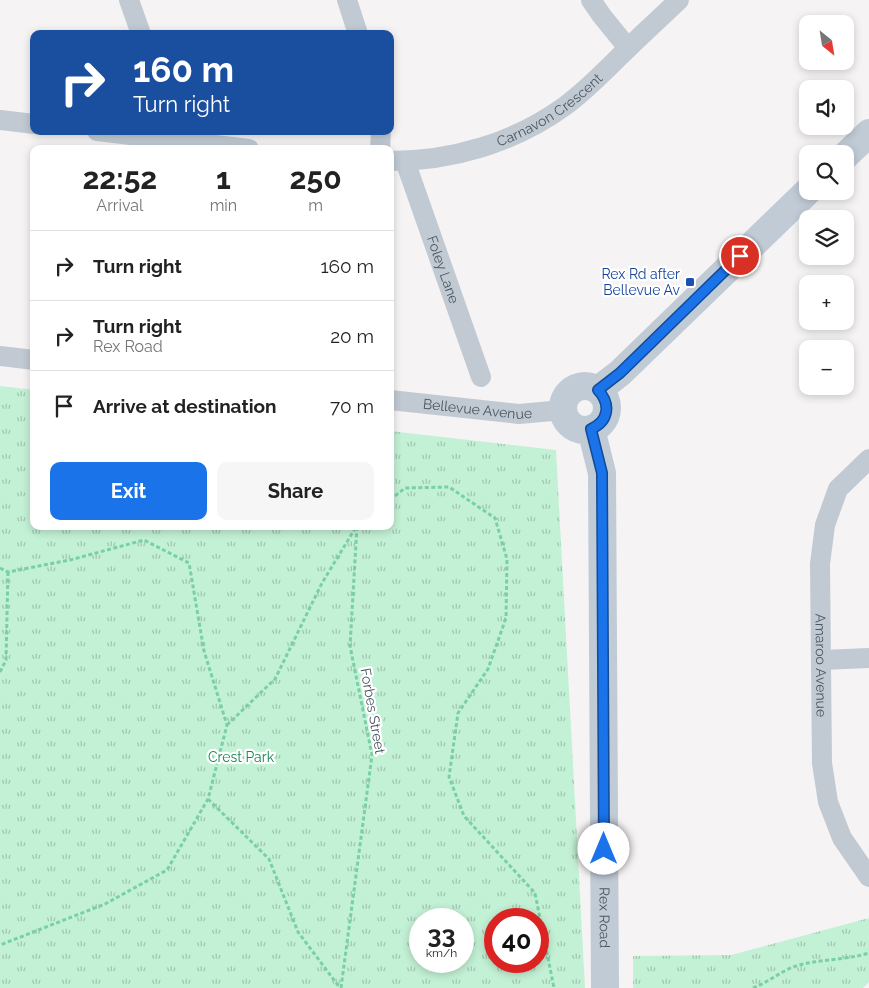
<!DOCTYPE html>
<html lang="en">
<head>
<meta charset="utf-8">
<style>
  :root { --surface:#fff; --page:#f6f6f6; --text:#222; --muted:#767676; --line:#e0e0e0; --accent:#1a73e8 }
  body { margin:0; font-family:Raleway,sans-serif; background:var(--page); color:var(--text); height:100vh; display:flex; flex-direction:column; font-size:19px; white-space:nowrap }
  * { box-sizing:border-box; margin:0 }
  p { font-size:16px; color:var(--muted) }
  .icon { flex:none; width:28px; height:28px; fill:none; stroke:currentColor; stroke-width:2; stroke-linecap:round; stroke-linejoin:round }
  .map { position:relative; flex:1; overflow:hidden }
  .side { position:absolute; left:30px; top:145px; width:364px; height:385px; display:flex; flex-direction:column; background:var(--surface); border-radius:10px; box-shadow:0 2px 8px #0003 }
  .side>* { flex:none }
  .hud { position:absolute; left:30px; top:30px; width:364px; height:105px; border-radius:10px; box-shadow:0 2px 8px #0003; background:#1a4fa0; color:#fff; overflow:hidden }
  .needle { width:32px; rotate:150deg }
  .tools { position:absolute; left:799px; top:15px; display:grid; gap:10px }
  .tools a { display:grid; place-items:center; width:55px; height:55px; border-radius:10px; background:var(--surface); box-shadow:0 2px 8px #0003; font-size:25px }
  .speed { position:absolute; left:409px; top:908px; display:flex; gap:10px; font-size:25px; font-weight:700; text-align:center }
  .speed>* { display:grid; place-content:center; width:65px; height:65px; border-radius:50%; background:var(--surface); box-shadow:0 2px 8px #0003; line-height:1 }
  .speed small { font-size:12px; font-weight:400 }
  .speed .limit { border:8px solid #d22; background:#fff; color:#111 }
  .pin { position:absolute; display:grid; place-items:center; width:42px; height:42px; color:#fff; margin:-21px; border:2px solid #fff; border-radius:50%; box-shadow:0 1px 5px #0007 }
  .me { position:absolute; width:55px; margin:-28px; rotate:0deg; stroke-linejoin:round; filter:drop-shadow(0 0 4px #0008) }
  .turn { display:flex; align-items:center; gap:18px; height:105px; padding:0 20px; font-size:22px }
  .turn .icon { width:65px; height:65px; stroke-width:2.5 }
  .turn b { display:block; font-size:35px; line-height:42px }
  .eta { display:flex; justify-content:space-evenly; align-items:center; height:85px; text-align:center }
  .eta b { font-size:30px; font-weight:700; line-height:35px }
  .cta { display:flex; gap:10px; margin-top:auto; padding:10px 20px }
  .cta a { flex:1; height:58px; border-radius:10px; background:var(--accent); color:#fff; font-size:20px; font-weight:700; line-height:58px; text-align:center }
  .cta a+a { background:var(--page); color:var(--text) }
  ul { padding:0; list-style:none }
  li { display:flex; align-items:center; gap:15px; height:70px; padding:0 20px; border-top:1px solid var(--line) }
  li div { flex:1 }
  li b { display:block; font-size:19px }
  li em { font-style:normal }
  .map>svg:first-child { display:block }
  .park { fill:url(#park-tufts); fill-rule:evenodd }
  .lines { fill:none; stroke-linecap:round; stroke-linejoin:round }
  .path { stroke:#7ad0a6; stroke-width:3; stroke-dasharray:4 2.5; stroke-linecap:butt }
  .street { stroke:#c1cad2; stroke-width:20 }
  .secondary { stroke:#c1cbd6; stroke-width:28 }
  .route-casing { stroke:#114b97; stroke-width:12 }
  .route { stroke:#1a73e8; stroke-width:9 }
  .transit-dot { fill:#1a4fb4; stroke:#fff; stroke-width:2 }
  .labels { text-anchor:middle; stroke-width:4.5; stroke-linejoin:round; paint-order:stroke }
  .street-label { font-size:14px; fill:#4a5661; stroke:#fff }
  .transit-label { font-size:14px; fill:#164399; stroke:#fff; text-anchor:end }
  .park-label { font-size:14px; fill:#17864f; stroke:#fff }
</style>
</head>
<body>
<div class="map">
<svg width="869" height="988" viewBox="0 0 869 988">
  <defs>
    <pattern id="park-tufts" width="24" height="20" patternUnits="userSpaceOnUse" patternTransform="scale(1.25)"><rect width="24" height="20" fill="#c3f1d5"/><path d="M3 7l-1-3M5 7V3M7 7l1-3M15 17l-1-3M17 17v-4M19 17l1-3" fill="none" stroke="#a0c6b0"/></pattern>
  </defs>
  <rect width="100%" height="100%" fill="#f5f3f3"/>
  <g class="park">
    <path d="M0,386L34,390V526H390V431L556,450L585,988H0ZM420,919H462V961H420ZM495,919H538V961H495Z"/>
    <path d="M869,918V982L863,988H633V956L731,955Z"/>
  </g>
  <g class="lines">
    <g class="path">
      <path d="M390,500L405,488L449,487L495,518L507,559L506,618L488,669L458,713L449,777L464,816L535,893L554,988"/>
      <path d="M0,568L8,572L70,560L144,540L189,563L204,651L227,725L208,799L167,870L105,904L0,945"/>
      <path d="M0,672L6,660L8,572"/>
      <path d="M227,725L275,679L322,583L356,527"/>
      <path d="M208,799L269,859L298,932L340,988"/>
      <path d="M341,988L372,755L350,646L357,526"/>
      <path d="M753,988C769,982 782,970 799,965C822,959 846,960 869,953"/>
    </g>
    <g class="street">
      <path d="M129,0L141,34"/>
      <path d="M347,0L358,34"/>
      <path d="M591,0L602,16L628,48"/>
      <path d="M0,120L34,124"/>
      <path d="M97,131L249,149"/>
      <path d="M380,149L381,131"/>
      <path id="s1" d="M390,161C452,161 514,143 565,106C584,92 601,75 618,58C638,38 659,19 679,0"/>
      <path id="s2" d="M405,161L481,377"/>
      <path d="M0,356L34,360"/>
      <path id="s3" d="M390,400L519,414L563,410"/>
      <path id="s4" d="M869,459L838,489L825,525L820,564L822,763L828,802L842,838L869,877"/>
      <path d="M822,660L869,658"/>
    </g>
    <g class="secondary">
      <path d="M845,156L869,133"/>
      <circle cx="585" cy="408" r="22"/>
      <path d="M598,390L620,373L808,191"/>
      <path id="s5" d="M591,429L602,473L605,988"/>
    </g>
  </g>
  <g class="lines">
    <defs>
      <path id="route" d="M604,849L602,473L591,429C609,421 611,404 598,390L620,373L740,256"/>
    </defs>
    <use href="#route" class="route-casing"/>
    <use href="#route" class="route"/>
  </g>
  <rect class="transit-dot" x="685" y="277" width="10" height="10" rx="2.5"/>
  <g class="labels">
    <g class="street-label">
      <text dy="5" stroke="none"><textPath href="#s1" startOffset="171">Carnavon Crescent</textPath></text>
      <text dy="5" stroke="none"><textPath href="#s2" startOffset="115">Foley Lane</textPath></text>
      <text dy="5" stroke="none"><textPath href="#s3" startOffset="88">Bellevue Avenue</textPath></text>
      <text dy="5" stroke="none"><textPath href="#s4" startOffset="222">Amaroo Avenue</textPath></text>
      <text transform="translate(373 711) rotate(80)" y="5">Forbes Street</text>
      <text dy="5" stroke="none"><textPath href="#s5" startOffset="490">Rex Road</textPath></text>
    </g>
    <g class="transit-label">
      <text x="680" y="279">Rex Rd after<tspan x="680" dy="16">Bellevue Av</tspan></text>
    </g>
    <g class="park-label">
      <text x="241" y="762">Crest Park</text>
    </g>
  </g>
</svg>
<div class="tools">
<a><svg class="needle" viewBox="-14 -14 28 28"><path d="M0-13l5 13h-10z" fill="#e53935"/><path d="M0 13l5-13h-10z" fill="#767676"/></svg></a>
<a><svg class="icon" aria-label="sound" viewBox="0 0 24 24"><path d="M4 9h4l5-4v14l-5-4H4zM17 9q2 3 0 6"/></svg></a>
<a><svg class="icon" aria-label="search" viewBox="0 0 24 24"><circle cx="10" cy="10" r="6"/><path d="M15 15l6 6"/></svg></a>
<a><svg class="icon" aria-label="layers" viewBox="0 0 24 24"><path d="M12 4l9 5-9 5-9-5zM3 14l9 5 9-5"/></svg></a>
<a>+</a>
<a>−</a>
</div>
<div class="speed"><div>33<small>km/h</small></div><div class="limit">40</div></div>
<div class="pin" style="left:740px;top:256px;background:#d93025"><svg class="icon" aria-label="arrive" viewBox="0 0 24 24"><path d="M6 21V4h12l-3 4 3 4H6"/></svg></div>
<svg class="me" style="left:604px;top:849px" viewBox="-20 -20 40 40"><circle r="19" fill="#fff"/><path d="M0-13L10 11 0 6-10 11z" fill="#1a73e8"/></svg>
<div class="hud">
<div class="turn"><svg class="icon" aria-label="right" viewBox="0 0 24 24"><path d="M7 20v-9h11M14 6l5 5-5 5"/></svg><div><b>160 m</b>Turn right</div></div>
</div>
<section class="side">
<div class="eta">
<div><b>22:52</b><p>Arrival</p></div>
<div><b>1</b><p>min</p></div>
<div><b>250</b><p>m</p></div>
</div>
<ul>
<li><svg class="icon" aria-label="right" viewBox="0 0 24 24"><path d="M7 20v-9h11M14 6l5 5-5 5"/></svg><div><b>Turn right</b></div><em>160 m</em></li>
<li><svg class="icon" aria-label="right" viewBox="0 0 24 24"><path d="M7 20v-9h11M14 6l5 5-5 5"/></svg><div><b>Turn right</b><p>Rex Road</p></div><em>20 m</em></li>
<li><svg class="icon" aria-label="arrive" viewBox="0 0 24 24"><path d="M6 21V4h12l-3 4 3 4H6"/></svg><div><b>Arrive at destination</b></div><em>70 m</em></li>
</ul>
<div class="cta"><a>Exit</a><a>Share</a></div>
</section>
</div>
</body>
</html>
